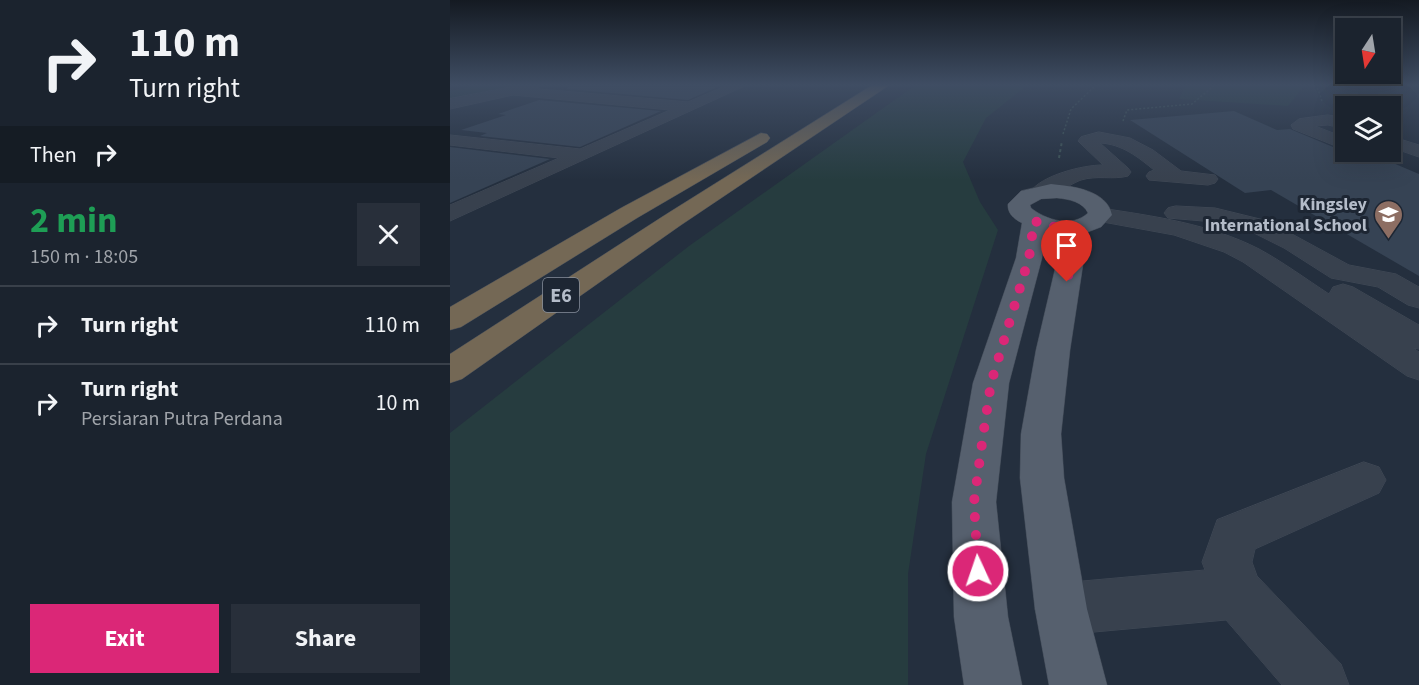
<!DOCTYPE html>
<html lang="en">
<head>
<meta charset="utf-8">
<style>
  :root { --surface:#1b232e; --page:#282f3a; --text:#f1f3f6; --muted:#a0a4aa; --line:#39404a; --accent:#db2777 }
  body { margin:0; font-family:"Source Sans 3",sans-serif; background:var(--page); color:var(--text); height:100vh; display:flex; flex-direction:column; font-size:22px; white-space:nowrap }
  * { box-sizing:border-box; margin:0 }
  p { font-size:20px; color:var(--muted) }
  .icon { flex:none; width:33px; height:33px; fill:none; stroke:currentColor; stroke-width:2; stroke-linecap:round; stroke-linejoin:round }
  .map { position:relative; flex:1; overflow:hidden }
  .drawer { display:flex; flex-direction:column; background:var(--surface); width:450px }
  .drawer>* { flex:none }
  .top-card { background:#1b232e; color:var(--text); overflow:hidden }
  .needle { width:39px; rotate:192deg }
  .controls { position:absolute; left:885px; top:18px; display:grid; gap:12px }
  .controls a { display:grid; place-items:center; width:66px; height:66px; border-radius:0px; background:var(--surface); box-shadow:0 6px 24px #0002,0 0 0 2px var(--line); font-size:30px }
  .pin { position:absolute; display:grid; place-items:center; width:51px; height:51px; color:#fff; margin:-62px -26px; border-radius:50% 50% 50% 0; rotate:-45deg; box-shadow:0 0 6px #0007 }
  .pin .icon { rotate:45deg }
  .me { position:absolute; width:66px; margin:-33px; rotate:357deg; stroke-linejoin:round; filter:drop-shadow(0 0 4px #0008) }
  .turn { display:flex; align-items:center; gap:21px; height:126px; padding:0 30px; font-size:27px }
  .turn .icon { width:78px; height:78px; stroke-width:2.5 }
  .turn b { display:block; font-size:42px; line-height:51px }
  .then { display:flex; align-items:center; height:57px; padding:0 30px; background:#0003; gap:12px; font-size:22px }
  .round { display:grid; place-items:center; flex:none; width:63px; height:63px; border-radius:0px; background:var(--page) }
  .summary { display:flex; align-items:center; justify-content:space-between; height:102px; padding:0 30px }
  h1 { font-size:36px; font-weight:700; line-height:45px; color:#1e9e55 }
  .primary-button { display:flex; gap:12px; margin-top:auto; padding:12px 30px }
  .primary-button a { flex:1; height:69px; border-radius:0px; background:var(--accent); color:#fff; font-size:24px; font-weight:700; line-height:69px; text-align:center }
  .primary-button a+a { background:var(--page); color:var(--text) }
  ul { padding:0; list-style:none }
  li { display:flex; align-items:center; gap:18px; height:78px; padding:0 30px; border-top:2px solid var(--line) }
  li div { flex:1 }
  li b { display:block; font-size:22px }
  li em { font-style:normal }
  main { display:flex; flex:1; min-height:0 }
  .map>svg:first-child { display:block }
  .green { fill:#263c3f }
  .building { fill:#364354 }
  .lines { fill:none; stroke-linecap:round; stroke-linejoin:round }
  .minor-casing { stroke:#414a57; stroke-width:1 }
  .major-casing { stroke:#414a57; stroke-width:1 }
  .highway-casing { stroke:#434c59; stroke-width:1 }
  .path-far1 { stroke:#3f5557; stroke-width:1.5; stroke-dasharray:2 2; stroke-linecap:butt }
  .path { stroke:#3f5557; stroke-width:2; stroke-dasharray:3 3; stroke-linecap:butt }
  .minor { fill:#38414e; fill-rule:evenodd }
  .major { fill:#56606e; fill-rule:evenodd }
  .highway { fill:#746855; fill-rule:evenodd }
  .route { stroke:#db2777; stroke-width:10; stroke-dasharray:0 18 }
  .labels { text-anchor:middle; stroke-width:6; stroke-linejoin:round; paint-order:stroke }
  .far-poi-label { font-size:18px; font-weight:bold; fill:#b4bcc9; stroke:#1d2633; text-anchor:end }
  .shield { fill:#1d2633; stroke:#878f9c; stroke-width:1.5 }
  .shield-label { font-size:20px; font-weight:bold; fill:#b4bcc9 }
</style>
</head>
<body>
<main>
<section class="drawer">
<div class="top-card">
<div class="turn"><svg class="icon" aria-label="right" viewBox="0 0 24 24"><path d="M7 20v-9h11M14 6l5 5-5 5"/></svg><div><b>110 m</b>Turn right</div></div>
<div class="then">Then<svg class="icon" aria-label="right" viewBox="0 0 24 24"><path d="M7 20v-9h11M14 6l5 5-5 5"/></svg></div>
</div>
<div class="summary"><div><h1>2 min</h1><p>150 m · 18:05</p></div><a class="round"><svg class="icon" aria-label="close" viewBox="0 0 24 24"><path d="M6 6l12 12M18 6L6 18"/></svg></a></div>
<ul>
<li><svg class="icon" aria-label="right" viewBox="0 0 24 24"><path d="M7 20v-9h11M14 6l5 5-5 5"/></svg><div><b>Turn right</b></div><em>110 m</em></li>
<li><svg class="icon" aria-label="right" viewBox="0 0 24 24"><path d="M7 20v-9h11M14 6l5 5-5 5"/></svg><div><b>Turn right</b><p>Persiaran Putra Perdana</p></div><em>10 m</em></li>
</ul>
<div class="primary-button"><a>Exit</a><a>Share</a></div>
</section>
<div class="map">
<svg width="969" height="685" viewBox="0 0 969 685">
  <rect width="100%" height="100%" fill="#242f3e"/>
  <g class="green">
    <path d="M33,84H71L0,99V91Z"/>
    <path d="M467,84H579L536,118L513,162L530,202L548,230L476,454L458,574V685H0V433L239,246Z"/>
    <path d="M736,84H856L838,106L729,99Z"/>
  </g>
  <g class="building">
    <path d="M118,84H274L238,100L117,89Z"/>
    <path d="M89,100L211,111L130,147L30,136L37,133L11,130L56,115L48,114Z"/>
    <path d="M784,111L827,130L840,129L895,152H917L969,174V276L821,190L795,193L680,120Z"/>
    <path d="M0,147L100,159L0,203Z"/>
  </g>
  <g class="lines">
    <defs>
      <g id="minor">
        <path d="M76,84H88L89,89L238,102L280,84H299L0,221V205L109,158L0,145V135L130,149L220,110L63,95L0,109V99Z"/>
        <path d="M878,115L896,118V129L878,125L865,126L896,138V150L843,129L841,125L849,119Z"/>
        <path d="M649,132L680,138L703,150L731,171L765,175L768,179L765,183L758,185L699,180L696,176L699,172L704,170C688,157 672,144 650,143L678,168L681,172L678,176C663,180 647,175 631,180C615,186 601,201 583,197L580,192C592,175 633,165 653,165L628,141L631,137Z"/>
        <path d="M940,136L969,145V157L940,147Z"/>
        <path d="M726,206L765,208L818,221L899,265L946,274L969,287V308L958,305L928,287L881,278L834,248L800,231L765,222L718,218L714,213L718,208Z"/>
        <path d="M650,208C704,216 760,224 809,249C833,262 856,279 879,294L883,287L893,284L903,287L969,325V349L963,348L969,352V380L957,376L793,262L774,252L724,235L642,220L638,215L642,210Z"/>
        <path d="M914,462L929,467L936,480L929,493L805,549L802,562L807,576L891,664L899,685H832L776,620L611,635L592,628L585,609L592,590L611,583L755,570L752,562L767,520Z"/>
      </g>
      <path id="major" d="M601,184C622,186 657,190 662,215L651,227L638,232L620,350L611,434L614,478L637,609L657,685H599L585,609L570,478L571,434L586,350L613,235L595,232L592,258L559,383L546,502L558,617L572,685H514L504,617L502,502L523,383L566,258L572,223C564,219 557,213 558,204L571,191ZM607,198C619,199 633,202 638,213C622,228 596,220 581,208L580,205L591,199Z"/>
      <g id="highway">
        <path d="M424,84H441L231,225L12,379L0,383V354L215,215Z"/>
        <path d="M311,133L317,134L320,138L317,142L187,218L11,327L0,330V307L171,208Z"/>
      </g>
    </defs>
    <use href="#minor" class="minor-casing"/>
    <use href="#major" class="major-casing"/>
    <use href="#highway" class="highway-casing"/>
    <g class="path-far1">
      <path d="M866,84L872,101"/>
      <path d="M673,121L677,110L742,104L766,84"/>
      <path d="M613,134L621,109L647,84"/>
    </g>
    <path class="path" d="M609,158L612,141"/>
    <use href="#minor" class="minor"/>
    <use href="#major" class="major"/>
    <use href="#highway" class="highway"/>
  </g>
  <linearGradient id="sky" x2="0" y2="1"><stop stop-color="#141a22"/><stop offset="0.47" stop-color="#3f4d63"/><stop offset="1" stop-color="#3f4d63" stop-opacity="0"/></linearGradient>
  <rect width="969" height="180" fill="url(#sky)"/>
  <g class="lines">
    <path class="route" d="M528,571L524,502L533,436L541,383L579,258L584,221L605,227H627L617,282"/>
  </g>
  <defs>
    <symbol id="school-pin" viewBox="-11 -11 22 30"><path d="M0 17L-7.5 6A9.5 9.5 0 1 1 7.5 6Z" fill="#8d6e63" stroke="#1d2633"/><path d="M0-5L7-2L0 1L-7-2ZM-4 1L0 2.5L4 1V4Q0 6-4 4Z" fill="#fff"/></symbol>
  </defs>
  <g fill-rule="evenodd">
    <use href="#school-pin" x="922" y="198" width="33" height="45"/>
  </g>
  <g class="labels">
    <g class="far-poi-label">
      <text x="917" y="210">Kingsley<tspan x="917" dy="21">International School</tspan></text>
    </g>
    <rect class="shield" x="93" y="278" width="36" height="34" rx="4.5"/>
    <g class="shield-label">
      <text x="111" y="302">E6</text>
    </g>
  </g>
</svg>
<div class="controls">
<a><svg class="needle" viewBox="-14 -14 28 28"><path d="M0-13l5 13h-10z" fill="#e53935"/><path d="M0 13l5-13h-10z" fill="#a0a4aa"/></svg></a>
<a><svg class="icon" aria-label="layers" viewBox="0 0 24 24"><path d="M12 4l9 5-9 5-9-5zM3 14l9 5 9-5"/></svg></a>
</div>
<div class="pin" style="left:617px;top:282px;background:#d93025"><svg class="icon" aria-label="arrive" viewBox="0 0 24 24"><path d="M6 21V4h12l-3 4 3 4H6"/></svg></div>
<svg class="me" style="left:528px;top:571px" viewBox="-20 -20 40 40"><circle r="17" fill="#db2777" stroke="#fff" stroke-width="3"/><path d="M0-11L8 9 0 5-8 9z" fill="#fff"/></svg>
</div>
</main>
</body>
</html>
